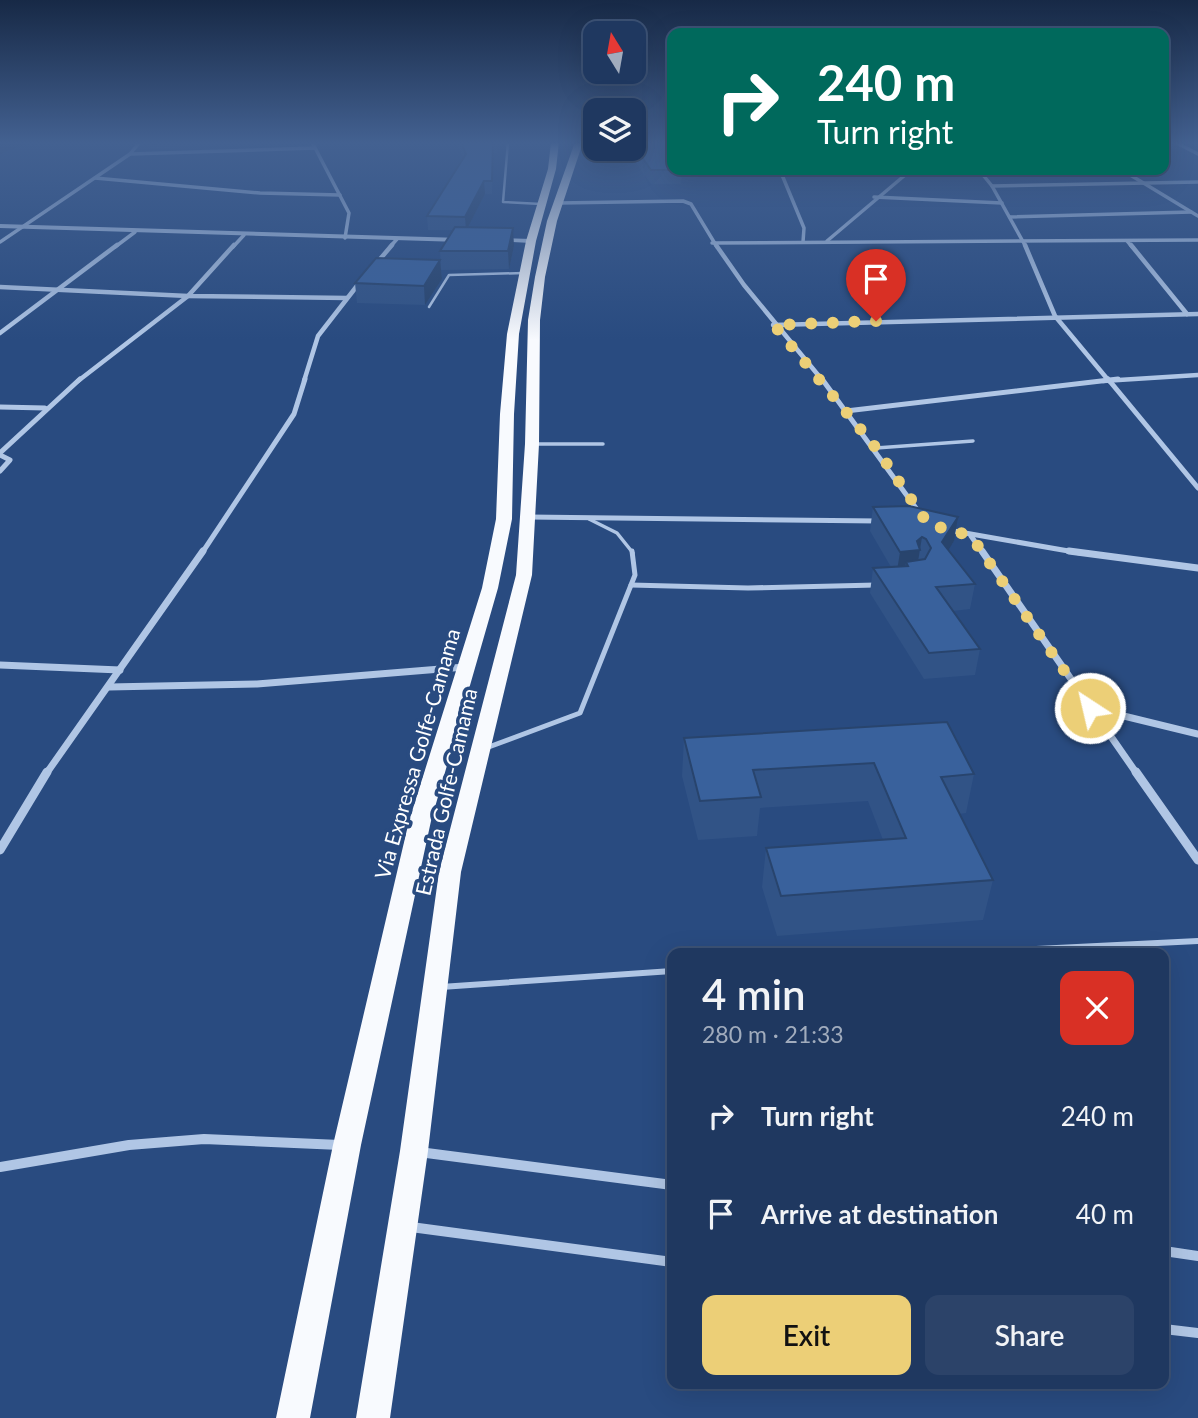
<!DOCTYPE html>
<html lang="en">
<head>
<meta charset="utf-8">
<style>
  :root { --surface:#1f3860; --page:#2c4369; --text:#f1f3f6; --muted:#a1acbd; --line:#3c5275; --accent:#eccf77 }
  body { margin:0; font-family:Lato,sans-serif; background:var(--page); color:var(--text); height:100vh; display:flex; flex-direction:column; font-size:26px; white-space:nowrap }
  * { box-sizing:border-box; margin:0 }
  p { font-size:23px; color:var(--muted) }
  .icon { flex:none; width:38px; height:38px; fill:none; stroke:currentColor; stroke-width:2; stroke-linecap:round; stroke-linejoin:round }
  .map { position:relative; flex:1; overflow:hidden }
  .details { position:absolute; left:667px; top:948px; width:502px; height:441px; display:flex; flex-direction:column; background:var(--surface); border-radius:14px; box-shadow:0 7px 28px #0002,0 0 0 2px var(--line) }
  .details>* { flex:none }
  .hud { position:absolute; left:667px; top:28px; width:502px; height:147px; border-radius:14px; box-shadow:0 7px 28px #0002,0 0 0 2px var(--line); background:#00695c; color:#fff; overflow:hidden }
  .needle { width:46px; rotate:349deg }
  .tools { position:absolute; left:583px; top:21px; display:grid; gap:14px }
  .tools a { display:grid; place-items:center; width:63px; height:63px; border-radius:14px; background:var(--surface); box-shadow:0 7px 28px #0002,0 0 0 2px var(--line); font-size:35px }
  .pin { position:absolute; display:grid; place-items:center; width:60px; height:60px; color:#fff; margin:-72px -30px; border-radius:50% 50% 50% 0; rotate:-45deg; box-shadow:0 0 7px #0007 }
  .pin .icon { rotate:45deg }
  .me { position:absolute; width:77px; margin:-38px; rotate:325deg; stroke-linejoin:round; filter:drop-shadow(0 0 5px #0008) }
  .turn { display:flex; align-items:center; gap:24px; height:147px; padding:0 35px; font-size:32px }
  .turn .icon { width:91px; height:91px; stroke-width:2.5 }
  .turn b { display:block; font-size:49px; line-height:60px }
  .round { display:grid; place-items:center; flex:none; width:74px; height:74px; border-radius:14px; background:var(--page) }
  .head { display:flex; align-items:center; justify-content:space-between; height:119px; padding:0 35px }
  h1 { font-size:42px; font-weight:600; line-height:52px }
  .cta { display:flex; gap:14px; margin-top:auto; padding:14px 35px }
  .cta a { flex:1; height:80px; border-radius:14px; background:var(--accent); color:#111; font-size:28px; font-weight:600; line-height:80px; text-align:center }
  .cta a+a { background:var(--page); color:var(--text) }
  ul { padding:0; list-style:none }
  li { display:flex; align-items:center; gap:21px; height:98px; padding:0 35px }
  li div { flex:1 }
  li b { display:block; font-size:26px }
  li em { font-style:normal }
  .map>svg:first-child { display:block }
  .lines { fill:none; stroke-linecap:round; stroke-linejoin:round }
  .service-far3 { stroke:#b0c6e5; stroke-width:2.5 }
  .service-far2 { stroke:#b0c6e5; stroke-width:3.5 }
  .service-far1 { stroke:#b0c6e5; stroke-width:5 }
  .service { stroke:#b0c6e5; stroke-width:6 }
  .minor-far5 { stroke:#b0c6e5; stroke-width:3.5 }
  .minor-far4 { stroke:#b0c6e5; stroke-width:4.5 }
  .minor-far3 { stroke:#b0c6e5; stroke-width:5 }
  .minor-far2 { stroke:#b0c6e5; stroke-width:7 }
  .minor-far1 { stroke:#b0c6e5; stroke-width:9 }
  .minor { stroke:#b0c6e5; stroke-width:10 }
  .tertiary { fill:#b0c6e5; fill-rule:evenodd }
  .trunk { fill:#f8fafe; fill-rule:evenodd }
  .wall { fill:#315386 }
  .shaded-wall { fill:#28446d }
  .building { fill:#39619c; stroke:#28446d; stroke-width:2 }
  .route { stroke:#eccf77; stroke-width:12; stroke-dasharray:0 21.6 }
  .labels { text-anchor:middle; stroke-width:7; stroke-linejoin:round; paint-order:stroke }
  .street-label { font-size:21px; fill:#fff; stroke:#294b80 }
</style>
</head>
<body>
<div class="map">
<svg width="1198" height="1418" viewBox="0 0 1198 1418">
  <rect width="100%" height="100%" fill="#294b80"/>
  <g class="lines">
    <g class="service-far3">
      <path d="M508,142L503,202L541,204"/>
      <path d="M429,307L449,275L524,273"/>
    </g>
    <g class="service-far2">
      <path d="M533,444H603"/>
      <path d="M876,448L973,441"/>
      <path d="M589,519L617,533L633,553"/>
    </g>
    <g class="service-far1">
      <path d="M631,585L748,588L876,585"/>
      <path d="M486,748L580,713L635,575L632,551"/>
    </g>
    <g class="service">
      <path d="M937,954L1198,941"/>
      <path d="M441,987L672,971"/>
    </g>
    <g class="minor-far5">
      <path d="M312,142L349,213L345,238"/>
      <path d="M1175,142L1198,154"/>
      <path d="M130,154L315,148"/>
      <path d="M780,170L804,228L803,242"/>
      <path d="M979,170L992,186L1026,247"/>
      <path d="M1122,170L1198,216"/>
      <path d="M95,178L260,193L340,195"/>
      <path d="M992,186L1198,182"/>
      <path d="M874,197L1002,203"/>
      <path d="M559,203L683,201L691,204L717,247"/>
      <path d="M1010,217L1191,212"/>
      <path d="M827,241L911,170"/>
      <path d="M1127,241L1132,247"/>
      <path d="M0,242L130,154L140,142"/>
      <path d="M712,243L1198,240"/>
      <path d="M115,247L135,232"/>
      <path d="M233,247L244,235"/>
      <path d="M390,247L397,239"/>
    </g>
    <g class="minor-far4">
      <path d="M716,245L744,285L823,381"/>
      <path d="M1025,245L1055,316L1109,381"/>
      <path d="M1131,245L1187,314"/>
      <path d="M375,265L392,245"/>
      <path d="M0,287L188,296L347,298"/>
      <path d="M773,325L1198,314"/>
      <path d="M0,333L117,245"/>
      <path d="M78,381L188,296L234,245"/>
      <path d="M304,381L318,336L360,282"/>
      <path d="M1103,381L1198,375"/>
    </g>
    <g class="minor-far3">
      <path d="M822,379L921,515"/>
      <path d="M1108,379L1198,488"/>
      <path d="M0,407L45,408"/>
      <path d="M846,411L1118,379"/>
      <path d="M0,453L80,379"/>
      <path d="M0,455L10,460L0,471"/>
      <path d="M529,517L878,521"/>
      <path d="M948,530L1080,553"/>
      <path d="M971,536L983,553"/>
      <path d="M202,553L294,414L305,379"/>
    </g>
    <g class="minor-far2">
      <path d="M982,551L1137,774"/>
      <path d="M1069,551L1198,568"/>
      <path d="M0,665L120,670"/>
      <path d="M109,687L257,684L465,667"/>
      <path d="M1091,708L1198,734"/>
      <path d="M46,774L203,551"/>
    </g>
    <g class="minor-far1">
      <path d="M1136,772L1198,860"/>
      <path d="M0,850L47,772"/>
    </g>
    <g class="minor">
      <path d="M419,1152L672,1185"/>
      <path d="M0,1167L129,1145L204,1139L340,1145"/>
      <path d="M411,1227L672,1262"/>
      <path d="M1164,1251L1198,1256"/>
      <path d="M1164,1329L1198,1333"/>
    </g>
    <g class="tertiary">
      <path d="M0,224L461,238L464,240L461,242L0,228Z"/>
      <path d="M497,238L531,239L534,241L531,243L495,241Z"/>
    </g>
    <g class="trunk">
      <path d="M551,142H559L556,169L536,241L519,334L514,414L512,519L498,588L431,821L361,1145L310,1418H276L333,1145L409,821L482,588L496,519L500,414L507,334L526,241L548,169Z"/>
      <path d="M575,142H583L557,221L545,277L540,320L539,444L532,575L461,872L428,1151L390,1418H356L400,1151L439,872L516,575L525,444L528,320L535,277L547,221Z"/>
    </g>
  </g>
  <g class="wall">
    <path d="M188,142L187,147L150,149L149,144Z"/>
    <path d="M457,142H498L497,153H493L492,194H485L468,227L514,246L509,269L441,270L440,251L453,230H428L427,216L463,158Z"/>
    <path d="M634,142L672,170H697L696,173H682L681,184H651L626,149H634Z"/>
    <path d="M440,260L442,279L425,305L357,303L355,283Z"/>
    <path d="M873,507L954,541L948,550L975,584L970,609L953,611L980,649L975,675L924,679L870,593L873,568L891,567L870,531Z"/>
    <path d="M684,738L974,774L966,813L959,814L993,880L983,920L777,936L762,887L766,848L883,840L868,801L760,808L757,836L698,840L682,776Z"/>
  </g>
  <g class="shaded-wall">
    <path d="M3,142H30L0,154V143Z"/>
    <path d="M484,181L485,194L466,231L465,217Z"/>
    <path d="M513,228L514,246L509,269L508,251Z"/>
    <path d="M440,260L442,279L425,305L424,286Z"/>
    <path d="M958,517L954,541L938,567L942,542Z"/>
    <path d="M922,537L916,574L906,562L904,576L896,577L900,552Z"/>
  </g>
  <g class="building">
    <path d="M149,142H186L149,144Z"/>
    <path d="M461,142H493L492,181H484L465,217L427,216L466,154Z"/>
    <path d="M634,142H672V170H682H651L634,146Z"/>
    <path d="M455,227L513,228L508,251H440Z"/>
    <path d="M376,258L440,260L424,286L355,283Z"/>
    <path d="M909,506L958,517L942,542L975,584L936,587L980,649L929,653L873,568L908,566L906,562L925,559L931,548L926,539L922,537L917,541L920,550L900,552L873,507Z"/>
    <path d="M947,722L974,774L941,777L993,880L781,896L766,848L906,838L874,763L753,770L761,797L700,801L684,738Z"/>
  </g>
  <linearGradient id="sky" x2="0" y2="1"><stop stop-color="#172946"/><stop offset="0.42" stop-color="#436191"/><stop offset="1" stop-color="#436191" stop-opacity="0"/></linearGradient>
  <rect width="1198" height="340" fill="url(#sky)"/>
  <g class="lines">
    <path class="route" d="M876,321L774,325L876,448L928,524L971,536L1090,708"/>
  </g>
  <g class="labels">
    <g class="street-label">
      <text transform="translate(418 754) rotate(-74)" y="7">Via Expressa Golfe-Camama</text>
      <text transform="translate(447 792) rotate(-77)" y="7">Estrada Golfe-Camama</text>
    </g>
  </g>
</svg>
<div class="tools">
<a><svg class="needle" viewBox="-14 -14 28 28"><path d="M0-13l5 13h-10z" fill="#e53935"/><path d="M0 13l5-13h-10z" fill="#a1acbd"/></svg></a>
<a><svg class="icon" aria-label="layers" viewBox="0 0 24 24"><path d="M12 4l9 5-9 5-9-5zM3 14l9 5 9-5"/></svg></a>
</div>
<div class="pin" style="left:876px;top:321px;background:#d93025"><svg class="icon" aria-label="arrive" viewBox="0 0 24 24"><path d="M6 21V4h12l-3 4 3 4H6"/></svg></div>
<svg class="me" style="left:1090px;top:708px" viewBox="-20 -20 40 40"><circle r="17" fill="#eccf77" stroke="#fff" stroke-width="3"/><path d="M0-11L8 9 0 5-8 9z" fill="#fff"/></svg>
<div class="hud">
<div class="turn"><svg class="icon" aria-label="right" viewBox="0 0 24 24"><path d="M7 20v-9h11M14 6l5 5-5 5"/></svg><div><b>240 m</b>Turn right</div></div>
</div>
<section class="details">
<div class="head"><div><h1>4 min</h1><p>280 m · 21:33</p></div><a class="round" style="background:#d93025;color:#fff"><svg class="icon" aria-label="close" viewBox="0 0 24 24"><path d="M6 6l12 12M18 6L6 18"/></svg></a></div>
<ul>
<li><svg class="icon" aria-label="right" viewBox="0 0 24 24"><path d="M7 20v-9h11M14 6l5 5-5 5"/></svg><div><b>Turn right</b></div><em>240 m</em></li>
<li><svg class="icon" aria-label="arrive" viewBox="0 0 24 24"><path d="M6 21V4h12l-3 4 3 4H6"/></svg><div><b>Arrive at destination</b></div><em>40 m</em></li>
</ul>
<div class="cta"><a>Exit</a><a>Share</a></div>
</section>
</div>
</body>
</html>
